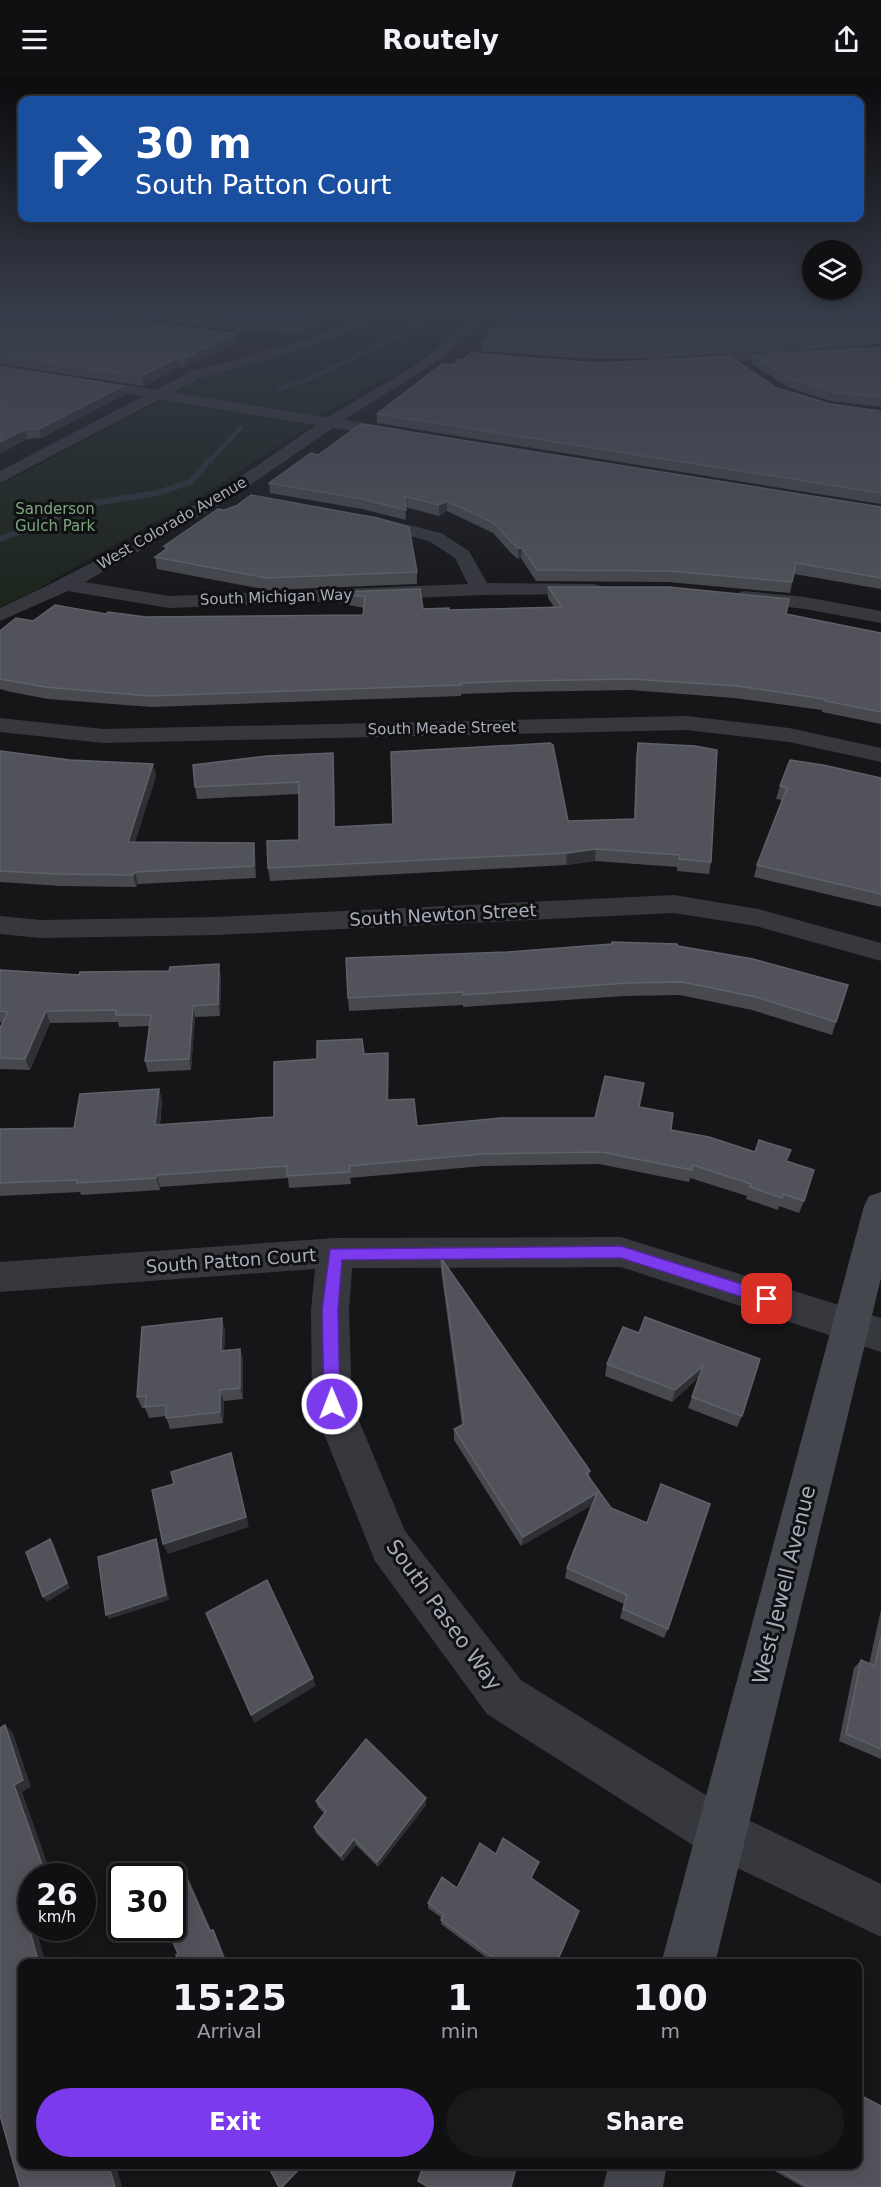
<!DOCTYPE html>
<html lang="en">
<head>
<meta charset="utf-8">
<style>
  :root { --surface:#101013; --page:#19191c; --text:#f1f3f6; --muted:#9c9da0; --line:#303033; --accent:#7c3aed }
  body { margin:0; font-family:"DejaVu Sans",sans-serif; background:var(--page); color:var(--text); height:100vh; display:flex; flex-direction:column; font-size:22px; white-space:nowrap }
  * { box-sizing:border-box; margin:0 }
  p { font-size:20px; color:var(--muted) }
  .icon { flex:none; width:33px; height:33px; fill:none; stroke:currentColor; stroke-width:2; stroke-linecap:round; stroke-linejoin:round }
  .map { position:relative; flex:1; overflow:hidden }
  .drawer { position:absolute; left:18px; top:1881px; width:844px; height:210px; display:flex; flex-direction:column; background:var(--surface); border-radius:12px; box-shadow:0 3px 15px #0003,0 0 0 2px var(--line) }
  .drawer>* { flex:none }
  .guide { position:absolute; left:18px; top:18px; width:846px; height:126px; border-radius:12px; box-shadow:0 3px 15px #0003,0 0 0 2px var(--line); background:#1a4fa0; color:#fff; overflow:hidden }
  .controls { position:absolute; left:802px; top:162px; display:grid; gap:12px }
  .controls a { display:grid; place-items:center; width:60px; height:60px; border-radius:50%; background:var(--surface); box-shadow:0 3px 15px #0003,0 0 0 2px var(--line); font-size:30px }
  .speed { position:absolute; left:18px; top:1785px; display:flex; gap:12px; font-size:30px; font-weight:700; text-align:center }
  .speed>* { display:grid; place-content:center; width:78px; height:78px; border-radius:50%; background:var(--surface); box-shadow:0 3px 15px #0003,0 0 0 2px var(--line); line-height:1 }
  .speed small { font-size:15px; font-weight:400 }
  .speed .limit { border:3px solid #111; border-radius:9px; background:#fff; color:#111 }
  .pin { position:absolute; display:grid; place-items:center; width:51px; height:51px; color:#fff; margin:-26px; border-radius:12px; box-shadow:0 3px 9px #0006 }
  .me { position:absolute; width:66px; margin:-33px; rotate:359deg; stroke-linejoin:round; filter:drop-shadow(0 0 4px #0008) }
  .turn { display:flex; align-items:center; gap:21px; height:126px; padding:0 18px; font-size:27px }
  .turn .icon { width:78px; height:78px; stroke-width:2.5 }
  .turn b { display:block; font-size:42px; line-height:51px }
  .eta { display:flex; justify-content:space-evenly; align-items:center; height:102px; text-align:center }
  .eta b { font-size:36px; font-weight:800; line-height:42px }
  .primary-button { display:flex; gap:12px; margin-top:auto; padding:12px 18px }
  .primary-button a { flex:1; height:69px; border-radius:36px; background:var(--accent); color:#fff; font-size:24px; font-weight:800; line-height:69px; text-align:center }
  .primary-button a+a { background:var(--page); color:var(--text) }
  header { display:flex; justify-content:space-between; align-items:center; height:78px; padding:0 18px; background:var(--surface); font-size:27px; font-weight:800 }
  .map>svg:first-child { display:block }
  .green { fill:#1c241d }
  .lines { fill:none; stroke-linecap:round; stroke-linejoin:round }
  .stream-far1 { stroke:#2b363e; stroke-width:4.5 }
  .stream { stroke:#2b363e; stroke-width:6 }
  .minor { fill:#37383e; fill-rule:evenodd }
  .tertiary { fill:#37383e; fill-rule:evenodd }
  .secondary { fill:#45474e; fill-rule:evenodd }
  .wall { fill:#47494e }
  .shaded-wall { fill:#2f3034 }
  .building { fill:#52535a; stroke:#5f6169; stroke-width:1.5 }
  .route { fill:#7c3aed; stroke:#51269a; stroke-width:1.5 }
  .labels { text-anchor:middle; stroke-width:6; stroke-linejoin:round; paint-order:stroke }
  .far-park-label { font-size:15px; fill:#7ca77e; stroke:#111114 }
  .far-street-label { font-size:15px; fill:#a7adba; stroke:#111114 }
  .street-label { font-size:18px; fill:#a7adba; stroke:#111114 }
  .near-street-label { font-size:21px; fill:#a7adba; stroke:#111114 }
</style>
</head>
<body>
<header><svg class="icon" aria-label="menu" viewBox="0 0 24 24"><path d="M4 6h16M4 12h16M4 18h16"/></svg>Routely<svg class="icon" aria-label="share" viewBox="0 0 24 24"><path d="M12 15V3M7 8l5-5 5 5M5 13v7h14v-7"/></svg></header>
<div class="map">
<svg width="881" height="2109" viewBox="0 0 881 2109">
  <rect width="100%" height="100%" fill="#161619"/>
  <path class="green" d="M383,234H466C429,287 360,308 311,347L201,418L32,514L0,529V407L160,323C214,280 291,274 355,250C365,246 374,239 383,234Z"/>
  <g class="lines">
    <g class="stream-far1">
      <path d="M278,311L304,303L401,257L427,234"/>
      <path d="M209,384L241,349"/>
    </g>
    <path class="stream" d="M0,461L94,425L157,415L190,404L210,382"/>
    <g class="minor">
      <path d="M364,234H379L356,251L305,271L200,300L0,405V393L190,294L295,265L346,245Z"/>
      <path d="M474,234H486L475,252L445,278L344,342L233,419L85,504L169,518L468,506L455,480L429,463L362,446L359,442L362,438L368,437L441,455L469,473L487,505L594,506L601,508L604,512L601,516L481,517L169,530L68,513L0,543V530C76,495 150,455 221,411C260,387 296,360 335,335C378,308 445,276 474,234Z"/>
      <path d="M881,268V276L797,278L688,288L681,284L688,280L797,270Z"/>
      <path d="M744,513L805,519L881,533V545L805,531L737,523L734,519L737,515Z"/>
      <path d="M686,638L789,650L881,670V684L789,664L686,652L103,665L0,654V640L103,651Z"/>
      <path d="M674,817L758,831L881,865V883L756,848L674,835L216,857L41,860L0,856V838L41,842L216,839Z"/>
      <path d="M621,1159L881,1240V1274L621,1189L352,1190L349,1232L352,1326L405,1453L521,1602L738,1737L881,1806V1859L702,1773L487,1636L375,1483L312,1326L311,1232L315,1191L0,1214V1184L335,1160Z"/>
    </g>
    <path class="tertiary" d="M0,287L401,351L409,356L401,361L0,295Z"/>
    <g class="secondary">
      <path d="M881,1114V1200L715,1886H661L864,1128L869,1118Z"/>
      <path d="M609,2086H667L663,2109H603Z"/>
    </g>
  </g>
  <g class="wall">
    <path d="M0,234L236,265L185,289H179L143,308L0,286Z"/>
    <path d="M104,234H344L320,249L315,248L300,256L260,252L253,255Z"/>
    <path d="M881,234V266L648,281L574,280L482,273V264Z"/>
    <path d="M881,270V329L831,323L787,309L752,286L753,277Z"/>
    <path d="M453,287L777,310L830,326L881,333V426L377,345V336Z"/>
    <path d="M0,289L123,308L124,317L41,360L27,361Z"/>
    <path d="M318,377L881,429V511L794,496L790,515L668,504L536,503L521,480L518,481L511,475L493,455L447,433L439,438L405,429L406,442L362,431L270,415L269,405Z"/>
    <path d="M164,468L417,494V506L268,512L157,491L155,479L165,472Z"/>
    <path d="M548,509L786,536L881,555V646L822,634V632L734,620L630,612L516,614L461,616V618L151,629L48,621L11,614L0,611V553L33,543L106,536L146,539L363,537L364,530L339,525L338,514L423,531L449,532L554,529L548,520Z"/>
    <path d="M638,665L711,784L709,796L677,793V789L595,783L566,787L270,803L268,790L299,762V716L197,721L195,709L334,687L335,749L634,741L636,677Z"/>
    <path d="M0,673L70,682L153,686L156,698L135,764L255,777L256,800L138,806L136,809L61,808L0,804Z"/>
    <path d="M881,700V829L754,799L757,787L782,722L776,721L780,708Z"/>
    <path d="M678,868L836,944L832,957L752,932L680,917L625,918L463,929V927L349,933L348,920Z"/>
    <path d="M0,892L79,897L221,898L220,938L195,939L191,992L148,994L145,983L150,948L119,949L118,944L50,945L30,992L0,991V950L3,945L0,944Z"/>
    <path d="M364,976L389,988L388,1022L417,1048L595,1040L639,1029L671,1052L786,1083L804,1123L799,1135L779,1128L778,1132L746,1121L747,1118L690,1100L689,1104L599,1086L483,1088L350,1100L351,1106L289,1110L288,1100L160,1109V1112L81,1117L80,1114L0,1118V1051L74,1050L159,1011L162,1023L160,1047L274,1039L317,981Z"/>
    <path d="M441,1180L590,1393L589,1399L668,1551L664,1560L620,1540L624,1526L565,1500L567,1490L592,1427L521,1468L454,1362V1351L462,1347L441,1192Z"/>
    <path d="M645,1239L742,1338L737,1349L688,1330L699,1299L672,1324L605,1298L607,1286L639,1255Z"/>
    <path d="M225,1252L224,1272L240,1271L243,1282V1321L224,1323L223,1345L170,1351L166,1338L149,1340L145,1330H142L137,1319Z"/>
    <path d="M881,1532V1681L839,1663L854,1590L861,1582L869,1586Z"/>
    <path d="M426,1720V1727L378,1789L356,1767L343,1783L316,1755L314,1749L325,1736L318,1729L316,1723Z"/>
    <path d="M496,1776L539,1784L531,1800L556,1886H495L441,1846L442,1840L428,1830V1825L457,1810Z"/>
    <path d="M762,2086H858L881,2109H803Z"/>
  </g>
  <g class="shaded-wall">
    <path d="M330,234H344L320,249L319,240Z"/>
    <path d="M315,240V248L300,256V247Z"/>
    <path d="M259,243L260,252L253,255L252,247Z"/>
    <path d="M235,256L236,265L185,289L184,280Z"/>
    <path d="M178,280L179,289L143,308L141,298Z"/>
    <path d="M123,308L124,317L41,360L39,351Z"/>
    <path d="M25,351L27,361L0,376V364Z"/>
    <path d="M447,423V433L439,438V427Z"/>
    <path d="M518,470H522L521,480L518,481Z"/>
    <path d="M333,675L334,687L335,761L334,749Z"/>
    <path d="M153,686L156,698L131,776L128,764Z"/>
    <path d="M254,765L255,777L256,800L254,788Z"/>
    <path d="M596,771L595,783L566,787L567,775Z"/>
    <path d="M135,794L138,806L136,809L133,797Z"/>
    <path d="M219,886L221,898L220,938L218,926Z"/>
    <path d="M193,928L195,939L191,992L189,981Z"/>
    <path d="M46,933L50,945L30,992L25,981Z"/>
    <path d="M388,975L389,988L388,1035L387,1022Z"/>
    <path d="M159,1011L162,1023L158,1059L155,1047Z"/>
    <path d="M157,1097L160,1109V1112L156,1100Z"/>
    <path d="M222,1240L225,1252L224,1284L221,1273Z"/>
    <path d="M240,1271L243,1282V1321L240,1310Z"/>
    <path d="M703,1288L699,1299L672,1324L675,1312Z"/>
    <path d="M220,1312L224,1323L223,1345L220,1334Z"/>
    <path d="M231,1375L249,1449L168,1476L163,1466Z"/>
    <path d="M597,1415L594,1426L521,1468L523,1459Z"/>
    <path d="M50,1461L54,1466L70,1510L47,1524L43,1519Z"/>
    <path d="M156,1461L158,1466L169,1522L109,1541L106,1537Z"/>
    <path d="M313,1600L316,1608L254,1645L251,1637Z"/>
    <path d="M5,1647L13,1655L31,1709L22,1714L52,1798H46L14,1707Z"/>
    <path d="M426,1720V1727L378,1789L377,1784Z"/>
    <path d="M354,1761L356,1767L343,1783L341,1778Z"/>
    <path d="M183,1792L186,1794L213,1856L210,1853Z"/>
    <path d="M32,1848V1850H44L37,1854L46,1886H39L29,1850Z"/>
    <path d="M213,1852L215,1854L228,1886H226Z"/>
    <path d="M108,2086H115L122,2108L121,2109H115Z"/>
    <path d="M304,2086H305L283,2109H282Z"/>
  </g>
  <g class="building">
    <path d="M0,234H74L235,256L184,280H178L141,298L0,277Z"/>
    <path d="M163,234H330L319,240H315L300,247L259,243L252,247Z"/>
    <path d="M509,234H881V257L649,272L575,271L482,264L499,242Z"/>
    <path d="M881,270V319L834,314L789,300L753,277Z"/>
    <path d="M471,275L598,285L729,278L777,310L830,326L881,333V415L377,336L442,286L453,287L459,282H463Z"/>
    <path d="M0,289L123,308L39,351H25L0,364Z"/>
    <path d="M361,346L881,429V500L796,485L792,504L670,493L537,492L522,470H518L512,465L494,445L447,423L439,427L404,418L406,432L362,421L269,405L311,375L318,377Z"/>
    <path d="M251,417L377,440L409,449L417,494L267,500L155,479L169,469L164,468L218,431L224,432L236,428Z"/>
    <path d="M548,509H669L789,521L786,536L881,555V634L825,623V621L737,608L632,601L516,603L461,605V607L149,618L45,609L0,601V553L16,540L33,543L55,527L106,536L108,534L146,539L363,537L365,519L338,514L420,511L423,531L449,530V532L562,529Z"/>
    <path d="M550,665L553,667L568,743L635,741L638,665L695,668L717,672L711,784L679,781L680,777L596,771L567,775L268,790L267,763L299,762V704L195,709L193,687L267,678L333,675L334,749L393,746L391,674Z"/>
    <path d="M0,673L70,682L153,686L128,764L254,765V788L135,794L133,797L57,796L0,793Z"/>
    <path d="M790,682L823,687L881,700V816L757,787L787,710L780,708Z"/>
    <path d="M612,864L677,866L678,868L753,881L848,907L836,944L756,919L682,904L627,905L463,917V914L348,920L346,880L507,874L612,866Z"/>
    <path d="M219,886L218,926L193,928L189,981L145,983L151,937H116V932L46,933L25,981L0,980V950L8,934L0,933V892L79,897L80,894L169,893L170,889Z"/>
    <path d="M362,961L364,976L388,975L387,1022L414,1021L417,1048L501,1040H595L605,998L644,1005L639,1029L673,1035L671,1052L709,1059L755,1074L759,1062L791,1072L786,1083L814,1092L804,1123L783,1116L782,1120L750,1109L751,1106L693,1087L692,1092L601,1074L483,1076L349,1088L350,1094L287,1098V1088L157,1097L156,1100L77,1105V1102L0,1105V1051L74,1050L80,1016L159,1011L155,1047L274,1039V984L317,981V963Z"/>
    <path d="M441,1180L590,1393L586,1395L611,1430L647,1445L661,1406L710,1426L668,1551L623,1531L627,1517L567,1490L597,1415L523,1459L454,1351L464,1346Z"/>
    <path d="M645,1239L760,1281L742,1338L692,1319L703,1288L675,1312L607,1286L623,1249L639,1255Z"/>
    <path d="M222,1240L221,1273L240,1271V1310L220,1312V1334L166,1340V1327L145,1329L146,1318L137,1319L142,1249Z"/>
    <path d="M231,1375L246,1439L163,1466L152,1412L174,1406L171,1394Z"/>
    <path d="M50,1461L67,1505L43,1519L26,1474Z"/>
    <path d="M156,1461L166,1517L106,1537L98,1479Z"/>
    <path d="M267,1502L313,1600L251,1637L206,1535Z"/>
    <path d="M881,1558V1671L846,1656L861,1582L875,1588Z"/>
    <path d="M5,1647L23,1702L14,1707L46,1798H32V1848L29,1850L39,1886H22V2086H108L115,2109H20L0,2037V1650Z"/>
    <path d="M366,1661L426,1720L377,1784L354,1761L341,1778L314,1749L326,1733L316,1723Z"/>
    <path d="M503,1760L539,1784L531,1800L579,1833L556,1886H502L441,1842L443,1836L428,1825L442,1799L457,1810L480,1765L496,1776Z"/>
    <path d="M183,1792L210,1853L213,1852L226,1886H179L176,1877L178,1876L167,1850H172V1799Z"/>
    <path d="M858,2016L881,2028V2109H809L768,2086H858Z"/>
    <path d="M267,2086H304L282,2109H279Z"/>
    <path d="M424,2086H517L511,2109H428L418,2103Z"/>
  </g>
  <linearGradient id="sky" x2="0" y2="1"><stop stop-color="#0c0c0e"/><stop offset="0.44" stop-color="#363c49"/><stop offset="1" stop-color="#363c49" stop-opacity="0"/></linearGradient>
  <rect width="881" height="529" fill="url(#sky)"/>
  <path class="route" d="M621,1168L767,1214L773,1216L775,1221L773,1225L767,1227L621,1180L342,1182L338,1232L340,1326L338,1331L332,1333L326,1331L324,1326L322,1232L330,1171Z"/>
  <g class="labels">
    <g class="far-park-label">
      <text x="55" y="436">Sanderson<tspan x="55" dy="17">Gulch Park</tspan></text>
    </g>
    <g class="far-street-label">
      <text transform="translate(172 445) rotate(-30)" y="5">West Colorado Avenue</text>
      <text transform="translate(276 519) rotate(-2)" y="5">South Michigan Way</text>
      <text transform="translate(442 650) rotate(-1)" y="5">South Meade Street</text>
    </g>
    <g class="street-label">
      <text transform="translate(443 837) rotate(-3)" y="6">South Newton Street</text>
      <text transform="translate(231 1183) rotate(-4)" y="6">South Patton Court</text>
    </g>
    <g class="near-street-label">
      <text transform="translate(784 1507) rotate(-76)" y="7">West Jewell Avenue</text>
      <text transform="translate(444 1537) rotate(54)" y="7">South Paseo Way</text>
    </g>
  </g>
</svg>
<div class="controls">
<a><svg class="icon" aria-label="layers" viewBox="0 0 24 24"><path d="M12 4l9 5-9 5-9-5zM3 14l9 5 9-5"/></svg></a>
</div>
<div class="speed"><div>26<small>km/h</small></div><div class="limit">30</div></div>
<div class="pin" style="left:767px;top:1221px;background:#d93025"><svg class="icon" aria-label="arrive" viewBox="0 0 24 24"><path d="M6 21V4h12l-3 4 3 4H6"/></svg></div>
<svg class="me" style="left:332px;top:1326px" viewBox="-20 -20 40 40"><circle r="17" fill="#7c3aed" stroke="#fff" stroke-width="3"/><path d="M0-11L8 9 0 5-8 9z" fill="#fff"/></svg>
<div class="guide">
<div class="turn"><svg class="icon" aria-label="right" viewBox="0 0 24 24"><path d="M7 20v-9h11M14 6l5 5-5 5"/></svg><div><b>30 m</b>South Patton Court</div></div>
</div>
<section class="drawer">
<div class="eta">
<div><b>15:25</b><p>Arrival</p></div>
<div><b>1</b><p>min</p></div>
<div><b>100</b><p>m</p></div>
</div>
<div class="primary-button"><a>Exit</a><a>Share</a></div>
</section>
</div>
</body>
</html>
